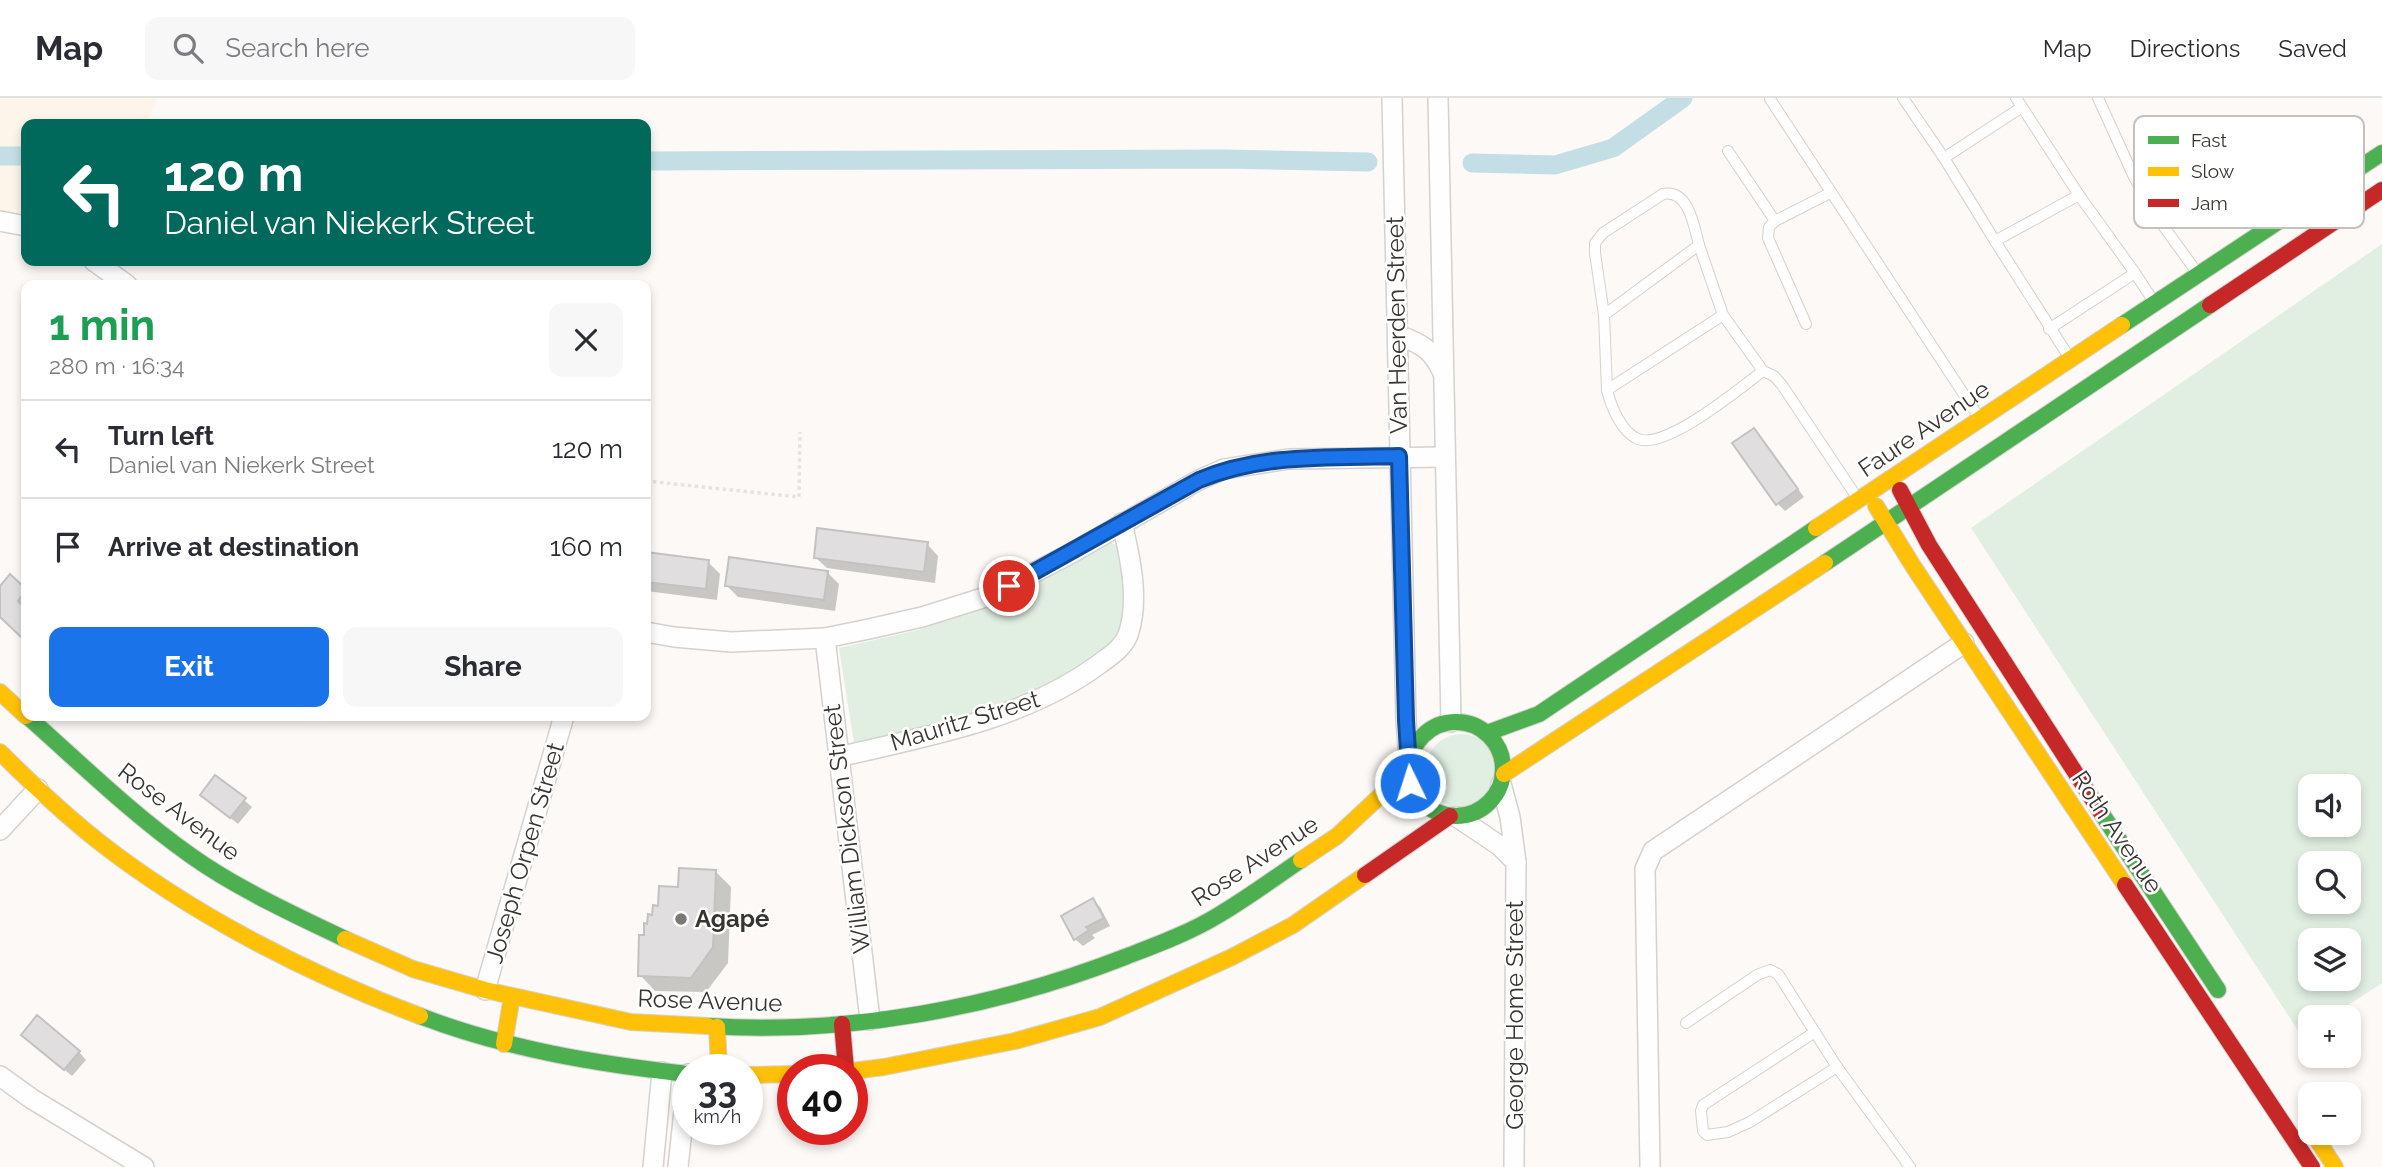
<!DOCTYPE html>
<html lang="en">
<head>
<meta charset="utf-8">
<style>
  :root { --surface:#fff; --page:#f7f7f7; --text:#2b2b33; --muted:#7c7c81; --line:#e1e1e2; --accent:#1a73e8 }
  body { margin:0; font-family:Raleway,sans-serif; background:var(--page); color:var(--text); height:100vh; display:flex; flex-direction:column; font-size:26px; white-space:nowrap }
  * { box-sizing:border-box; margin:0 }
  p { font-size:23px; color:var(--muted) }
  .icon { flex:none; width:38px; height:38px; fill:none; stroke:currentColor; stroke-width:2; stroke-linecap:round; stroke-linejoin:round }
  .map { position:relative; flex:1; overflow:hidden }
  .details { position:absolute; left:21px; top:182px; width:630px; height:441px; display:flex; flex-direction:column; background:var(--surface); border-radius:14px; box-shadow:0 4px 10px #0003 }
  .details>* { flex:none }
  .banner { position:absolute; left:21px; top:21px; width:630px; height:147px; border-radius:14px; box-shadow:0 4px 10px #0003; background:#00695c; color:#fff; overflow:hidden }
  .fabs { position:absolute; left:2298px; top:676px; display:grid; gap:14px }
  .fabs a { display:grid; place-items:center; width:63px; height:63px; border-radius:14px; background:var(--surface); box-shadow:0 4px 10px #0003; font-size:35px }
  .speed { position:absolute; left:672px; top:956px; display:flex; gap:14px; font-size:35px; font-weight:700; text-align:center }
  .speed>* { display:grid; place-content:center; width:91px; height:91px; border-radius:50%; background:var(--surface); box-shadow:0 4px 10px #0003; line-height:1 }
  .speed small { font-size:18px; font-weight:400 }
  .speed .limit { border:10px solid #d22; background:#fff; color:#111 }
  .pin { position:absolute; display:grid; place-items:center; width:60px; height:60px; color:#fff; margin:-30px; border:4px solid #fff; border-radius:50%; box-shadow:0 2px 7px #0007 }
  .me { position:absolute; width:77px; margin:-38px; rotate:356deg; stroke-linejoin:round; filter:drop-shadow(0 0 5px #0008) }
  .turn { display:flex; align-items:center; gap:24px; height:147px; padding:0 28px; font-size:32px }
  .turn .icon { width:91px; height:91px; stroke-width:2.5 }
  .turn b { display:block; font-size:49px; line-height:60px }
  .round { display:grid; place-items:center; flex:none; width:74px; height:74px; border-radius:14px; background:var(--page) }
  .head { display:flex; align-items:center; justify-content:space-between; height:119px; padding:0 28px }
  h1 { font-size:42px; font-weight:700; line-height:52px; color:#1e9e55 }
  .primary-button { display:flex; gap:14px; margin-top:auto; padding:14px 28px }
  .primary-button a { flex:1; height:80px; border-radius:14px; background:var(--accent); color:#fff; font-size:28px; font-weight:700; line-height:80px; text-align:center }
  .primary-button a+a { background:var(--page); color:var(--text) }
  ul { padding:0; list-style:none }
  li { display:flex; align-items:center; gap:21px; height:98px; padding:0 28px; border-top:2px solid var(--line) }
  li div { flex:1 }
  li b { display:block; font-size:26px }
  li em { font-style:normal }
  header { display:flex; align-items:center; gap:42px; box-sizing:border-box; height:98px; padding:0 35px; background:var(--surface); border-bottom:2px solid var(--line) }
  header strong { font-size:33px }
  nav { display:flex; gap:38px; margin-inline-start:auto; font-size:24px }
  .search { width:490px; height:63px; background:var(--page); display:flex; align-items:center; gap:18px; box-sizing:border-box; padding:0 24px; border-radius:14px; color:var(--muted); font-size:26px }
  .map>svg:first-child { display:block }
  .built { fill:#fdf5e9 }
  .green { fill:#e1efe3; fill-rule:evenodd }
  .shadow { fill:#0003 }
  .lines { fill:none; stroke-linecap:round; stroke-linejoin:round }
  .canal { stroke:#c3dee5; stroke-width:19 }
  .building { fill:#e0dedf; stroke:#c4c1c2; stroke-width:2 }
  .lane-casing { stroke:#d4d1ce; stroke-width:12 }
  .street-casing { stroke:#d4d1ce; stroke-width:22 }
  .fast-casing { stroke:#d4d1ce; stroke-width:18 }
  .slow-casing { stroke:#d4d1ce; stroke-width:18 }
  .jam-casing { stroke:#d4d1ce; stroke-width:18 }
  .path { stroke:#e5e4e2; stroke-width:3.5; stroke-dasharray:3.5 3.5; stroke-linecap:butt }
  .lane { stroke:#fffefe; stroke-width:10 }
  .street { stroke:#fffefe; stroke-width:19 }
  .fast { stroke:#4caf50; stroke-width:16 }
  .slow { stroke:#ffc107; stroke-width:16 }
  .jam { stroke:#c62828; stroke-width:16 }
  .route-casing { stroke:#114b97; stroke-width:18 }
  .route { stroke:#1a73e8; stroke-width:12 }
  .poi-dot { fill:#7d7975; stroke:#fff; stroke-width:2.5 }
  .labels { text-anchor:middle; stroke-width:5; stroke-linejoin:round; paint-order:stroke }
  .street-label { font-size:24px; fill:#383430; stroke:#fff }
  .poi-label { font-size:24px; font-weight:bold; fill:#383430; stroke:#fff; text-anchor:start }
  .key { fill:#fff; stroke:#c3c2c1; stroke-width:2 }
  .key-label { font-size:19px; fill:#383430 }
</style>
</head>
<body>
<header>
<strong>Map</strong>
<div class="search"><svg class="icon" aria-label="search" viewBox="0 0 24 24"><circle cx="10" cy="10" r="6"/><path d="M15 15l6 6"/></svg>Search here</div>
<nav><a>Map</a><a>Directions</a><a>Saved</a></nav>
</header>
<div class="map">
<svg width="2382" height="1069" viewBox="0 0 2382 1069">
  <rect width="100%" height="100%" fill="#fcf9f6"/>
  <path class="built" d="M0,0H157L147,26H26V120L0,113Z"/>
  <g class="green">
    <path d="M2382,146V885L2330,919H2310V932L2301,937L1971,430ZM2310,688H2348V726H2310ZM2310,765H2348V803H2310ZM2310,842H2348V880H2310Z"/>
    <path d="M1108,444L1117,447L1125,462L1124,538L1062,584L961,622L854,645L839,550L918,532L983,510Z"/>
    <circle cx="1462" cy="673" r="37"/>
  </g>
  <g class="shadow">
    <path d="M1754,332L1804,399L1785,413L1777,405Z"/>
    <path d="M927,446L938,458L935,485L827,470L815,459Z"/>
    <path d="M646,456L708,464L720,476L717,502L646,493Z"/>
    <path d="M827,474L839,486L835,513L738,499L727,488Z"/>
    <path d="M10,479L26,493V509L24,512L26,514V542L0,518V490Z"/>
    <path d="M244,702L252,709L238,726L210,704Z"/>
    <path d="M716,774L731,789L728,865L706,894L655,893L640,877L646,838L653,819L660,810L680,790Z"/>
    <path d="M1093,802L1100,809L1110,828L1092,837L1095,840L1083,848L1075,841Z"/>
    <path d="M31,944L79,954L86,962L72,978Z"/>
  </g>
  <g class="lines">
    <g class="canal">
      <path d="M0,58H26"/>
      <path d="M646,63L1225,61L1368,64"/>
      <path d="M1472,65L1555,67L1613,50L1683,0"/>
    </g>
  </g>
  <g class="building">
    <path d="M1754,330L1798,391L1776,407L1732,345Z"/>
    <path d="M817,430L928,444L924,474L814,460Z"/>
    <path d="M646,454L709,462L706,491L646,484Z"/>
    <path d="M729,459L828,473L824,502L725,488Z"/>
    <path d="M10,476L26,491L18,503L26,511V533L21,539L0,519V488Z"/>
    <path d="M215,677L246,700L230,720L200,697Z"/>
    <path d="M679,770L716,772L713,849L691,880L638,878L639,837H644V825L647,826L648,816L652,817L653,807L658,808L659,788L678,789Z"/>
    <path d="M1093,800L1104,820L1086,829L1089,832L1074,842L1061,818Z"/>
    <path d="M37,917L80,953L64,972L21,937Z"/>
  </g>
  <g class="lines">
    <defs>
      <g id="lane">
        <path d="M1903,0L1944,60"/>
        <path d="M2016,0L2022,9"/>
        <path d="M2098,0L2134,79L2156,118L2196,173"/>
        <path d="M1770,1L1980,321"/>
        <path d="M1728,53L1775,123"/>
        <path d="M1995,143L1944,60L2022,9L2079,97"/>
        <path d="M2135,175L2154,204"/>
        <path d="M1604,217L1595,155V145L1603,135L1663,96C1689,91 1694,128 1699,147"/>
        <path d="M1806,226L1768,140L1769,129L1775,123L1830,95"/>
        <path d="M2049,231L2135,175L2079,97L1995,143L2069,259"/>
        <path d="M1763,273C1740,290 1666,352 1638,341C1621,334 1611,308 1607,292L1723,217L1763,273L1774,278L1782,287L1858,401"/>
        <path d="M1607,292L1604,217L1699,147L1723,217"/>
        <path d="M1686,925L1757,877L1770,872L1778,876L1837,969L1910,1069"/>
        <path d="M1815,934L1703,1007L1701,1013L1703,1033L1707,1037L1728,1034L1750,1024L1837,969"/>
      </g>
      <g id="street">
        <path d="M1392,0L1406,622L1409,663"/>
        <path d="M1438,0L1451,624"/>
        <path d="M0,123L26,128"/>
        <path d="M94,163L127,187"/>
        <path d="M1398,237C1422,246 1432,251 1443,275"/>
        <path d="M646,534L674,539L731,544L825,540L869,531L922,519L989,498L1070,456L1199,382L1224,371L1289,361L1445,359"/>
        <path d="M825,540L870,922"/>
        <path d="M838,659C927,638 1023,622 1098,567C1110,558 1122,551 1128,537C1140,502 1130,459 1122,425"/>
        <path d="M1501,686L1510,719L1516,764L1514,1069"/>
        <path d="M1457,719L1500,748L1516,764"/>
        <path d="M0,732L38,691"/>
        <path d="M485,892L564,618"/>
        <path d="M0,978L32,1001L144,1069"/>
        <path d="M653,1069L662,974"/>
        <path d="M678,1069L688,976"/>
        <path d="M1650,1069L1645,771L1653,753L1964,545"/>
      </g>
      <g id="fast">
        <path d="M2122,227L2382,55"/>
        <path d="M1825,465L2210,207"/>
        <path d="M27,618C80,665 132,716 190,757C236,790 293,816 345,841"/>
        <circle cx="1456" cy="671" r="47"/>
        <path d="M1487,635L1539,616L1816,430"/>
        <path d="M2100,713L2218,892"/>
        <path d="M420,918C506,951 597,966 688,976"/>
        <path d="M708,928C849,937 994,910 1125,859C1156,847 1189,835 1217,818C1246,801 1273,781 1301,762"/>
      </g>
      <g id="slow">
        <path d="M1876,408L1913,468L2125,787"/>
        <path d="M1816,430L2122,227"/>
        <path d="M0,594L26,618"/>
        <path d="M0,654C31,685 64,716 98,743C191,816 310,877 420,918"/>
        <path d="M1504,676L1825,465"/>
        <path d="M1301,762L1337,738L1409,671"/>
        <path d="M345,841L413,871L485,892L631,924L708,928"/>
        <path d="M717,929L719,971"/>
        <path d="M504,946L512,898"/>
        <path d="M852,973L884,969L1015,943L1100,919L1232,859L1293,827L1365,777"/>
        <path d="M747,977L793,976"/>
        <path d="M2312,1034L2335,1069"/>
      </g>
      <g id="jam">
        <path d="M2210,207L2382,92"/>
        <path d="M1900,392L1929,447L2100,713"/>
        <path d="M1365,777L1450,718"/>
        <path d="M2125,787L2312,1069"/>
        <path d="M842,926L846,971"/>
      </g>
    </defs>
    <use href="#lane" class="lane-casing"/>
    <use href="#street" class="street-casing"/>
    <use href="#fast" class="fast-casing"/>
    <use href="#slow" class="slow-casing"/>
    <use href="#jam" class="jam-casing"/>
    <path class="path" d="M646,383L799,399L800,334"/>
    <use href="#lane" class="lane"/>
    <use href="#street" class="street"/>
    <use href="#fast" class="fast"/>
    <use href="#slow" class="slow"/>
    <use href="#jam" class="jam"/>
  </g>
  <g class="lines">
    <defs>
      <path id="route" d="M1009,488L1199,382C1263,355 1332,360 1399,358L1406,622L1410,685"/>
    </defs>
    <use href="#route" class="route-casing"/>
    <use href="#route" class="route"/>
  </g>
  <circle class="poi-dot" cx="681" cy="821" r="7"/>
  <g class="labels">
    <g class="street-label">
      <text transform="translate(1397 227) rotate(-91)" y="8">Van Heerden Street</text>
      <text transform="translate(1924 331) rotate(-34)" y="8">Faure Avenue</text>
      <text transform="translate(965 623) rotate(-17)" y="8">Mauritz Street</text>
      <text transform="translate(179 714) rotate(37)" y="8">Rose Avenue</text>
      <text transform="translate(847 731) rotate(-97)" y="8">William Dickson Street</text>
      <text transform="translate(2117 734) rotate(56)" y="8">Roth Avenue</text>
      <text transform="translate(525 755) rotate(-74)" y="8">Joseph Orpen Street</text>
      <text transform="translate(1255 763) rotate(-33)" y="8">Rose Avenue</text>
      <text transform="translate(710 903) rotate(2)" y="8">Rose Avenue</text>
      <text transform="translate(1515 917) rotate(-90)" y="8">George Home Street</text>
    </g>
    <g class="poi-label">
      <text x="695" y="829">Agapé</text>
    </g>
  </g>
  <rect x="2134" y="18" width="230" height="112" rx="10" class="key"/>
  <rect x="2148" y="38" width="31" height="8" fill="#4caf50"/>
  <rect x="2148" y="69" width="31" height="9" fill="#ffc107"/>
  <rect x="2148" y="101" width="31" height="8" fill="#c62828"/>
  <g class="key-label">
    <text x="2191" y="49">Fast</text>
    <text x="2191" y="80">Slow</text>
    <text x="2191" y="112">Jam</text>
  </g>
</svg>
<div class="fabs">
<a><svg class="icon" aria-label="sound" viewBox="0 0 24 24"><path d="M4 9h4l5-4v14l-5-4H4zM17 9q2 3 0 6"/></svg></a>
<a><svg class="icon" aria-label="search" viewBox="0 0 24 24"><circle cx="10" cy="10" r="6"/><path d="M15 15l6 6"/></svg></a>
<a><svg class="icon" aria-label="layers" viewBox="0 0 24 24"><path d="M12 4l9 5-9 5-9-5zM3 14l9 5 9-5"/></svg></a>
<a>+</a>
<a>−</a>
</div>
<div class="speed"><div>33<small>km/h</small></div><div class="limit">40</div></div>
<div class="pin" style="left:1009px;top:488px;background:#d93025"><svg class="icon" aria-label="arrive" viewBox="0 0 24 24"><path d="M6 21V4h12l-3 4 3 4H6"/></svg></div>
<svg class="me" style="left:1410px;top:685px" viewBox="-20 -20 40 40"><circle r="17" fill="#1a73e8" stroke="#fff" stroke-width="3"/><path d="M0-11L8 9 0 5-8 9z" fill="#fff"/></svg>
<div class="banner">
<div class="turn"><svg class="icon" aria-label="left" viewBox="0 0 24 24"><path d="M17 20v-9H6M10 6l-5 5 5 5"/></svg><div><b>120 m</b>Daniel van Niekerk Street</div></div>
</div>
<section class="details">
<div class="head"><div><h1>1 min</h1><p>280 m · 16:34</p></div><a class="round"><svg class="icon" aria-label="close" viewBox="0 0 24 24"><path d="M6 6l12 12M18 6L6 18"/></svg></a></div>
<ul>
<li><svg class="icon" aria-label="left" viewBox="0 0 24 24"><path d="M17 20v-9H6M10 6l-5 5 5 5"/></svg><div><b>Turn left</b><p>Daniel van Niekerk Street</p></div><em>120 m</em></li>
<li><svg class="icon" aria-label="arrive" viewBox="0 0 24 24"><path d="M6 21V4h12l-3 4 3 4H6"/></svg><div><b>Arrive at destination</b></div><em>160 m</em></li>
</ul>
<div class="primary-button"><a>Exit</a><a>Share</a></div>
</section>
</div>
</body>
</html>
